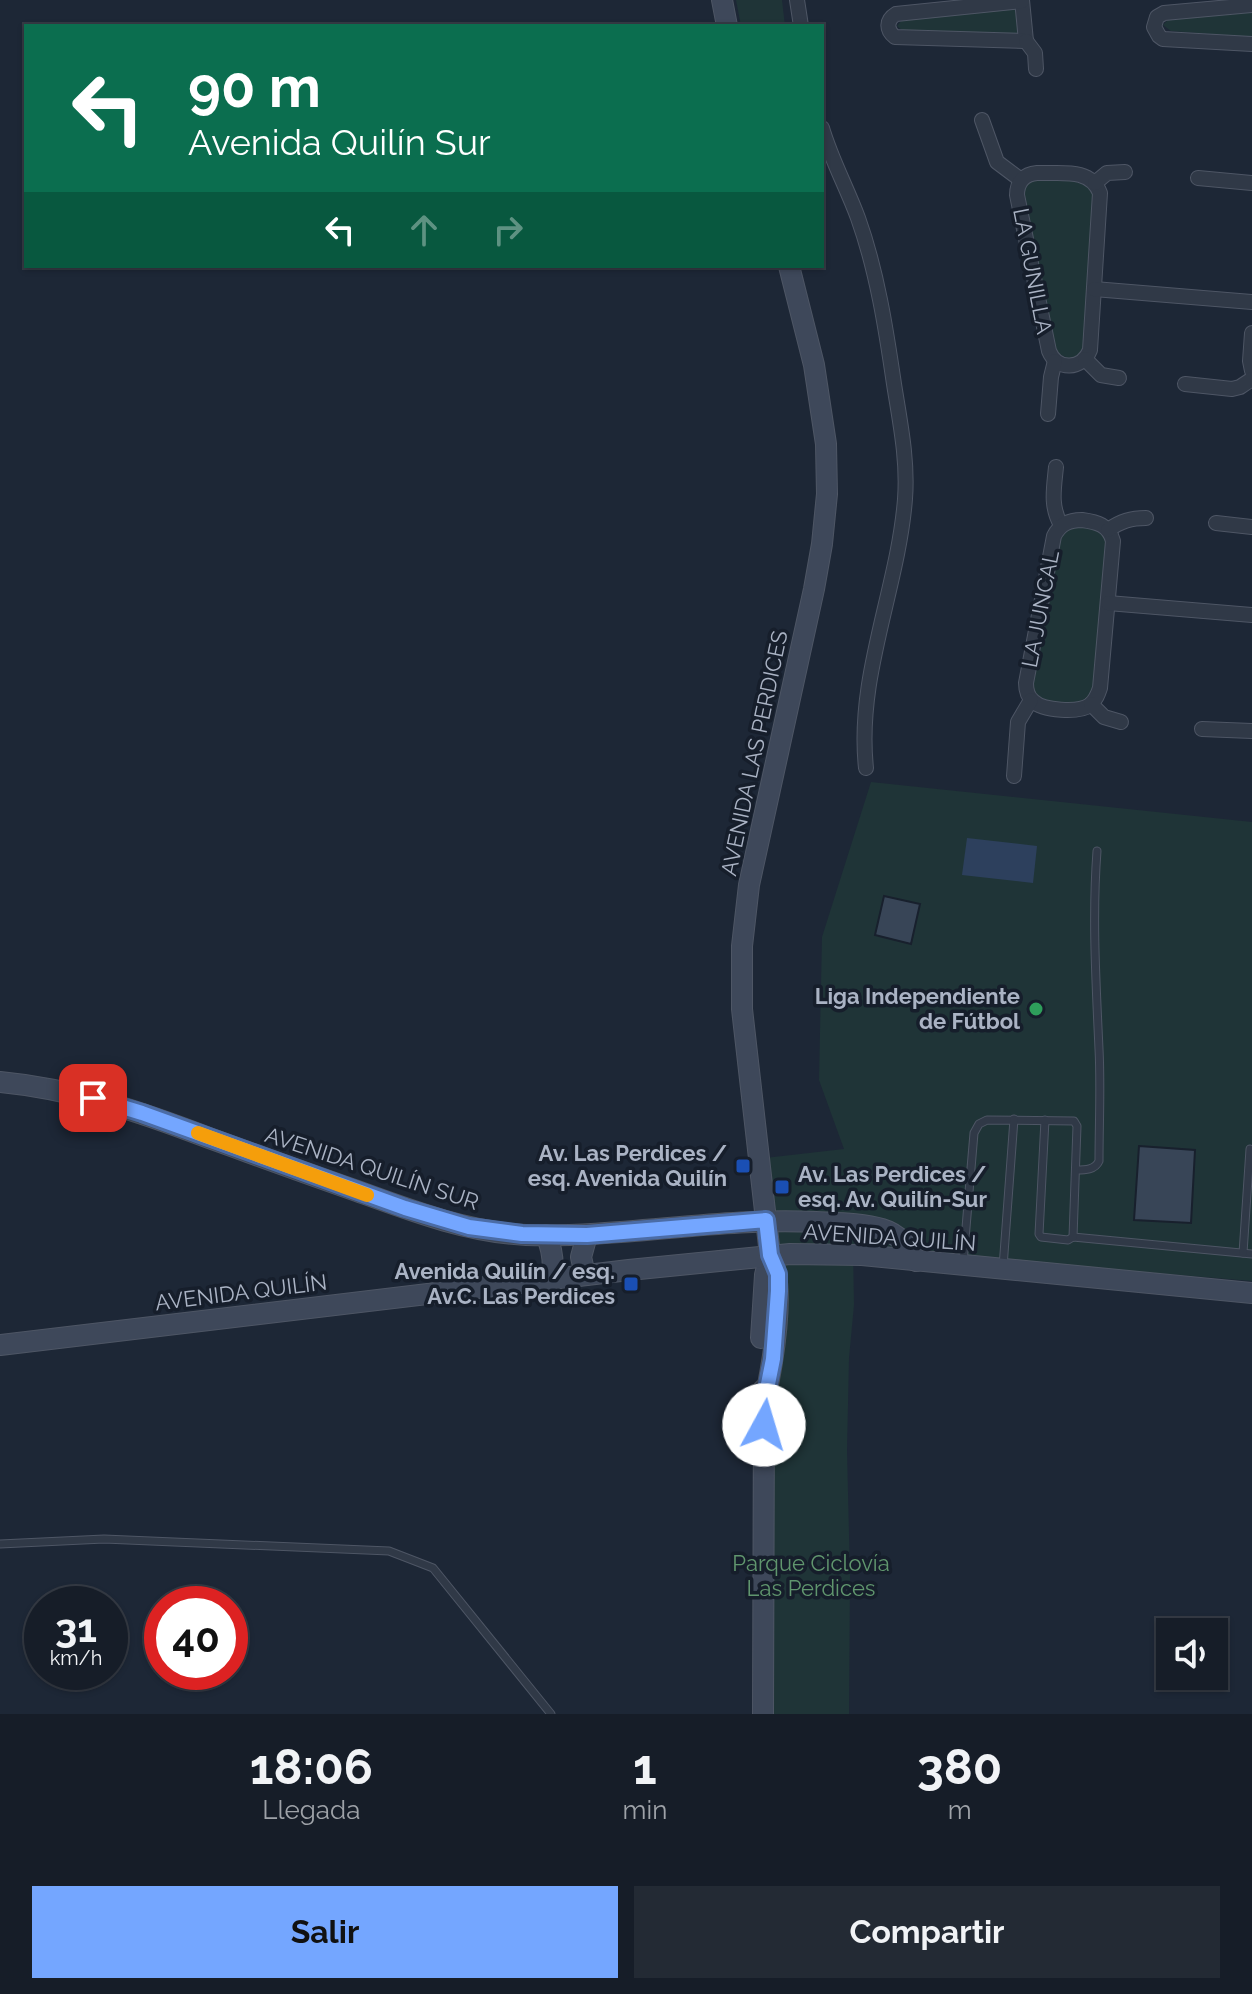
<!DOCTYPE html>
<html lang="es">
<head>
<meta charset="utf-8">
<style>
  :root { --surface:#161d28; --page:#232a34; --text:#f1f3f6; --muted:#9ea2a8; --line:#353b45; --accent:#74a6ff }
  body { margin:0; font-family:Raleway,sans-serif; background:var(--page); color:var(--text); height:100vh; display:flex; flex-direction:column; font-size:30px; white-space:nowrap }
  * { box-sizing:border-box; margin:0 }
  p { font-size:26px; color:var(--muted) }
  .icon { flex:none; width:44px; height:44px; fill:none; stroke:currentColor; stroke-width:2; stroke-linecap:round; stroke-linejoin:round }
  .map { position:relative; height:1714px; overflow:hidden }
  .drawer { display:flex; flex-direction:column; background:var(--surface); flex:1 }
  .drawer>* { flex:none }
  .guide { position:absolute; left:24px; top:24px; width:800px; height:244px; border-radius:0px; box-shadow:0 2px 6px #0004,0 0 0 2px var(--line); background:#0b6e4f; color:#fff; overflow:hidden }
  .tools { position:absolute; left:1156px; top:1618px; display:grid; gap:16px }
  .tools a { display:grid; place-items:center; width:72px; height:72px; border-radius:0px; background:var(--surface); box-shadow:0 2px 6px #0004,0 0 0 2px var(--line); font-size:40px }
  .speed { position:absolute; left:24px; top:1586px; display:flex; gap:16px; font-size:40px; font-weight:700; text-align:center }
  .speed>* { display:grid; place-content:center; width:104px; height:104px; border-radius:50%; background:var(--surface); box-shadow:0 2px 6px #0004,0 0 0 2px var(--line); line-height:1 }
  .speed small { font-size:20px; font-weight:400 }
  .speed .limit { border:12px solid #d22; background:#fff; color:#111 }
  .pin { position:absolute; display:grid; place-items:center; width:68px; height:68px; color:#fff; margin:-34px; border-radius:16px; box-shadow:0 4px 12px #0006 }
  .me { position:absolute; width:88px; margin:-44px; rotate:6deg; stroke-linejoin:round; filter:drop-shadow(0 0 6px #0008) }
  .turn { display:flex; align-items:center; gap:28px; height:168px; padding:0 32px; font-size:36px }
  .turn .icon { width:104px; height:104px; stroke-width:2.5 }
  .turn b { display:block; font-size:56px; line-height:68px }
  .lanes { display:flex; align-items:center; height:76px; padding:0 32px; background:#0003; justify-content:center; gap:40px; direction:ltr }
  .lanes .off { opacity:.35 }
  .eta { display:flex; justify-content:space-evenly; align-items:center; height:136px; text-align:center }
  .eta b { font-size:48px; font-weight:700; line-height:56px }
  .action { display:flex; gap:16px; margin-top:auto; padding:16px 32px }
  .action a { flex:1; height:92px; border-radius:0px; background:var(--accent); color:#111; font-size:32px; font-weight:700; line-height:92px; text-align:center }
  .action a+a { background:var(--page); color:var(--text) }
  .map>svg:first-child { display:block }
  .green { fill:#1f3437 }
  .water { fill:#2d405d }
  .building { fill:#384557; stroke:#18202d; stroke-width:2 }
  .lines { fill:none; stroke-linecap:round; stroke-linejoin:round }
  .lane-casing { stroke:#4e5665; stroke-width:9 }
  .street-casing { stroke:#4e5665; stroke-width:16 }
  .secondary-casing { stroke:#4e5665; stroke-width:22 }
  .lane { stroke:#303947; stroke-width:7 }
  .street { stroke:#303947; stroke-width:14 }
  .secondary { stroke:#3e485a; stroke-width:20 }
  .route-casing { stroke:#4b6ca6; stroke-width:20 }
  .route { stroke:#74a6ff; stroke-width:14 }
  .slow { stroke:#f59e0b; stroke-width:14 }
  .leisure-dot { fill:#2e9e5b; stroke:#161e2b; stroke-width:3 }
  .transit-dot { fill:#1a4fb4; stroke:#161e2b; stroke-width:3 }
  .labels { text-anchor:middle; stroke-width:7; stroke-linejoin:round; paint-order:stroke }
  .street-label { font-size:22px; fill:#aab3c4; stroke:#161e2b }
  .poi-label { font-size:22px; font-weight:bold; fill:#aab3c4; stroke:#161e2b; text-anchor:end }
  .park-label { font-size:22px; fill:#60966e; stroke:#161e2b }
</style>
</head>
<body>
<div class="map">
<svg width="1252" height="1714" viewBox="0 0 1252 1714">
  <rect width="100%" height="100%" fill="#1d2736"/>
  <g class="green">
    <path d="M736,0H782L785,26H741Z"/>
    <path d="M1015,8L1019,34L903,31L897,26L902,20Z"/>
    <path d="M1252,11V37L1171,31L1163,25L1170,18Z"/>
    <path d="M1036,180C1056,181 1080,176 1093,193L1083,347L1079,355L1070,359L1059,354L1054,346L1028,209L1024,199V187L1031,181Z"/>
    <path d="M1076,525C1089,527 1105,528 1107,544L1093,690L1084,701L1074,703L1046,701L1041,699L1034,691L1032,686L1060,538L1066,531Z"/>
    <path d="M871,782L1252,822V1281L853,1248L854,1305L849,1358L847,1450L850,1576L849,1714H769L765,1158L844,1149L819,1080L822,937Z"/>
  </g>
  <path class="water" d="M967,838L1037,846L1033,883L962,875Z"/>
  <g class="building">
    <path d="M884,896L920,904L911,944L875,935Z"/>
    <path d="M1139,1146L1195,1150L1191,1223L1134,1220Z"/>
  </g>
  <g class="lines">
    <defs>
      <g id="lane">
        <path d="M1045,1120L1039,1234L1041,1237L1068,1240L1073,1237L1252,1254"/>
        <path d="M1076,1170C1085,1170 1095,1170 1099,1161C1099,1124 1101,1086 1099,1049C1096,983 1092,917 1097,851"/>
        <path d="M1243,1253L1250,1149"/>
        <path d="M963,1263L974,1133L979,1124L987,1120L1074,1121L1077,1126L1073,1237"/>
        <path d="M1003,1267L1014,1119"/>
        <path d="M0,1544L104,1539L389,1551L433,1568L551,1714"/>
      </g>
      <g id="street">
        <path d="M797,0L801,26"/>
        <path d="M1022,0L1026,41"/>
        <path d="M1022,1L896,14C886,20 886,30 895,37L1026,41"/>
        <path d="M1252,5L1164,13L1157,17L1154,27L1159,36L1163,39L1252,44"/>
        <path d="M1026,41L1035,53L1036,69"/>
        <path d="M982,120L997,162L1021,180"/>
        <path d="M822,128C831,159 847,188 858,218C877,271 886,329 894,384C900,422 908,460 905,499C898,589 856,676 866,768"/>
        <path d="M1037,173C1060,174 1090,167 1100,193L1090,350C1082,370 1057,371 1049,351L1017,195C1017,182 1024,174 1037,173Z"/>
        <path d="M1198,178L1252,183"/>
        <path d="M1095,183L1107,173L1125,172"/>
        <path d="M1094,289L1252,302"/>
        <path d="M1252,333L1250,361L1252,371"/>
        <path d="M1085,359L1101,375L1119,378"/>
        <path d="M1185,384L1232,389L1240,387L1252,379"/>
        <path d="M1048,414L1051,377L1055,361"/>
        <path d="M1056,467C1054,488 1050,506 1061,525"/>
        <path d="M1082,520C1097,522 1109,525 1113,541L1100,688C1098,694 1096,700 1090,705C1079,713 1043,711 1033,701C1027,696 1026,690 1026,683L1054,536C1060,524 1069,520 1082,520Z"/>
        <path d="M1216,523L1252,527"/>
        <path d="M1108,530C1121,521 1131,518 1146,518"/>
        <path d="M1108,603L1252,615"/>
        <path d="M1091,704L1104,717L1121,722"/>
        <path d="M1202,729L1252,731"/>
        <path d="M1014,776L1018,722L1031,700"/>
      </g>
      <g id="secondary">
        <path d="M722,0L727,26"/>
        <path d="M0,1082C74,1089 141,1112 209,1138C259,1156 308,1174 357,1191C412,1211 467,1232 526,1235C623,1238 719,1217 816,1222C836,1223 863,1223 882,1229C899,1234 908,1246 916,1261"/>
        <path d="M546,1235C553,1250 554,1263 552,1279"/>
        <path d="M585,1275L581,1257L587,1235"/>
        <path d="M761,1338L765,1275L769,1259"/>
        <path d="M0,1345L629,1270L790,1254L862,1255L1252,1293"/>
        <path d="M763,1390L764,1404L763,1714"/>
        <path d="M764,1404C772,1368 787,1286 770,1255L742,1009V946L749,885L814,589L822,544L827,494L826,444L814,365L789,266"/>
      </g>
    </defs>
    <use href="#lane" class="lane-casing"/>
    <use href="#street" class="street-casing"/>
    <use href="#secondary" class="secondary-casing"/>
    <use href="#lane" class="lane"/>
    <use href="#street" class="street"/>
    <use href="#secondary" class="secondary"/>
  </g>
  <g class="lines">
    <defs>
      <path id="route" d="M93,1098L142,1113L405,1208L469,1227L522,1234L587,1235L766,1220L770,1255L778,1274V1291L773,1359L764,1404V1425"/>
    </defs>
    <use href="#route" class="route-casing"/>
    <use href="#route" class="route"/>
    <path class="slow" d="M198,1133L367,1195"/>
  </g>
  <circle class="leisure-dot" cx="1036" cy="1009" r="8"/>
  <g class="transit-dot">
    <rect x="735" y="1158" width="16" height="16" rx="4"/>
    <rect x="774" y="1179" width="16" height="16" rx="4"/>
    <rect x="623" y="1276" width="16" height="16" rx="4"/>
  </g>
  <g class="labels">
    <g class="street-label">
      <text transform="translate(1033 271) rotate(79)" y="8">LA GUNILLA</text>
      <text transform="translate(1040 609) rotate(-79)" y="8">LA JUNCAL</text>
      <text transform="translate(754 753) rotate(-78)" y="8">AVENIDA LAS PERDICES</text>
      <text transform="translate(372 1168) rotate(18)" y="8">AVENIDA QUILÍN SUR</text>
      <text transform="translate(890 1237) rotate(4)" y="8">AVENIDA QUILÍN</text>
      <text transform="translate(241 1292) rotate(-7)" y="8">AVENIDA QUILÍN</text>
    </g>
    <g class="poi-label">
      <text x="1020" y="1004">Liga Independiente<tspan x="1020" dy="25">de Fútbol</tspan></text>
      <text x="727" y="1161">Av. Las Perdices /<tspan x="727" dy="25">esq. Avenida Quilín</tspan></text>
      <text x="798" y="1182" text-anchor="start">Av. Las Perdices /<tspan x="798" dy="25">esq. Av. Quilín-Sur</tspan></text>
      <text x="615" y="1279">Avenida Quilín / esq.<tspan x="615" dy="25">Av.C. Las Perdices</tspan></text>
    </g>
    <g class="park-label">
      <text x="811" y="1571">Parque Ciclovía<tspan x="811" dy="25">Las Perdices</tspan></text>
    </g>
  </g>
</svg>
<div class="tools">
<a><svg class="icon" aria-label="sound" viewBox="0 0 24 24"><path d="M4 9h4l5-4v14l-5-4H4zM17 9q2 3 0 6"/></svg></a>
</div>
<div class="speed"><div>31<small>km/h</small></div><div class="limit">40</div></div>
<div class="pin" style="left:93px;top:1098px;background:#d93025"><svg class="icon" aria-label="arrive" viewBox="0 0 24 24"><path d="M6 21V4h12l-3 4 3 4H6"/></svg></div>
<svg class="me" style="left:764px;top:1425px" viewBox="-20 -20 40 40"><circle r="19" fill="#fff"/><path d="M0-13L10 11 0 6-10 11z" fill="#74a6ff"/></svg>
<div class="guide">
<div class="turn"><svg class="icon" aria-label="left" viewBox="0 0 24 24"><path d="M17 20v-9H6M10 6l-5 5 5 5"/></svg><div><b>90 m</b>Avenida Quilín Sur</div></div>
<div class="lanes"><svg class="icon" aria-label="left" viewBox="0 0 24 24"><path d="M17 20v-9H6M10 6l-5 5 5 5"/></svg><svg class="icon off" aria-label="ahead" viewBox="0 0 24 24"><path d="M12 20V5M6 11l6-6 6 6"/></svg><svg class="icon off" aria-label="right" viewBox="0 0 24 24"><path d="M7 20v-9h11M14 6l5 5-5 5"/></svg></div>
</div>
</div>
<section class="drawer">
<div class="eta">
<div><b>18:06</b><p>Llegada</p></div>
<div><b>1</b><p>min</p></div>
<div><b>380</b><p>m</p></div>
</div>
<div class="action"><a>Salir</a><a>Compartir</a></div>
</section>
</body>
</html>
